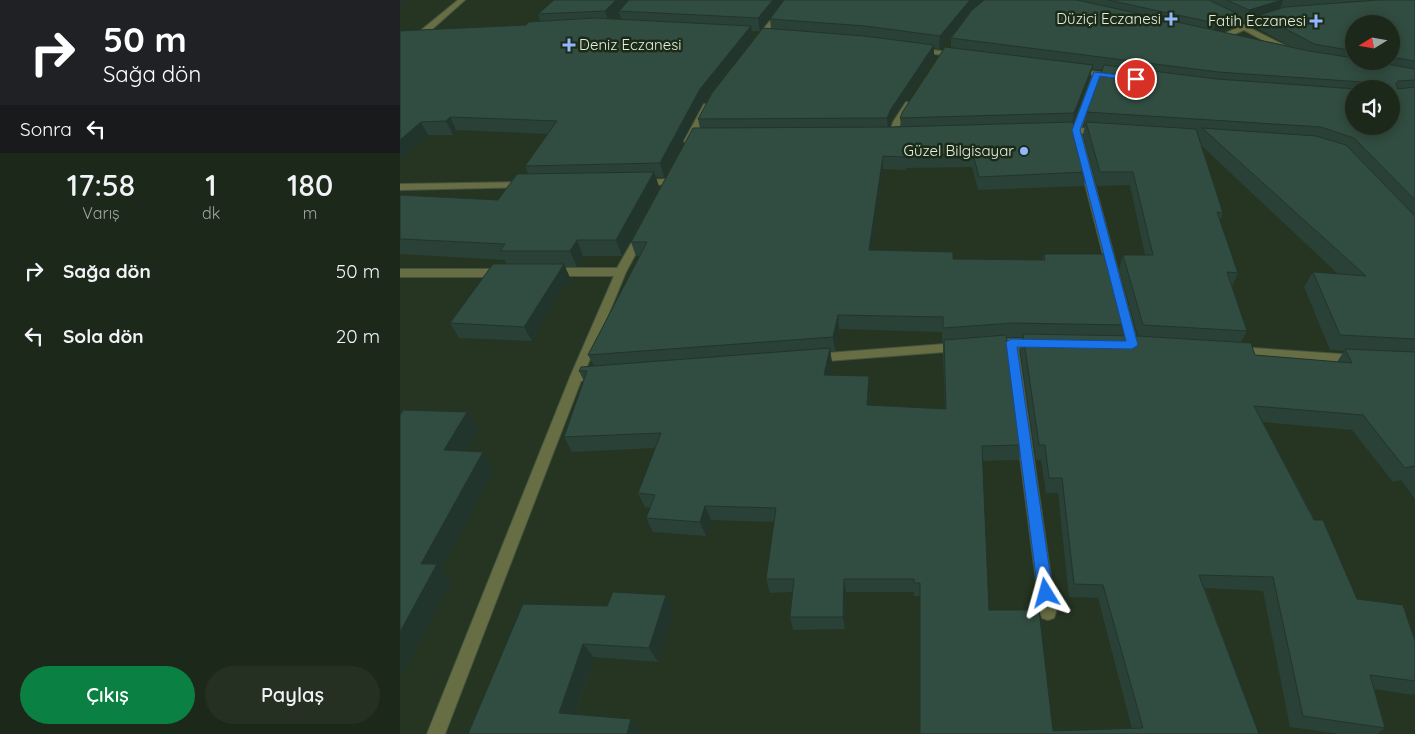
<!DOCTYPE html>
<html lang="tr">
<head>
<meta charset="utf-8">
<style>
  :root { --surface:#1c281a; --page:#253023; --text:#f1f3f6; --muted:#a0a6a2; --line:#3a4439; --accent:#0b8043 }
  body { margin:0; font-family:Quicksand,sans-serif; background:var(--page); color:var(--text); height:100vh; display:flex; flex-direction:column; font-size:19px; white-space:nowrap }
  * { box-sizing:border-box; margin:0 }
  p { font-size:16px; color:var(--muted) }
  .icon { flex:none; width:28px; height:28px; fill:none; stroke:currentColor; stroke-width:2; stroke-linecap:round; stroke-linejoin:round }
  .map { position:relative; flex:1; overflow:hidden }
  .sheet { display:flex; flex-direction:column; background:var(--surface); width:400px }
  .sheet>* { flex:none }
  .guide { background:#202124; color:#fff; overflow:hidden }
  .needle { width:32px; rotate:259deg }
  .tools { position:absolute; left:945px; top:15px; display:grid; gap:10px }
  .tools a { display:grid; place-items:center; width:55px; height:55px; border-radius:50%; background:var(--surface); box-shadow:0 2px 12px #0003,0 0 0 1px var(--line); font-size:25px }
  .pin { position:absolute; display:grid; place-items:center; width:42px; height:42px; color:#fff; margin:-21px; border:2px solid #fff; border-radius:50%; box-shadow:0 1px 5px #0007 }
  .me { position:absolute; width:55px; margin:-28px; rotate:352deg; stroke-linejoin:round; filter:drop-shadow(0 0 4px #0008) }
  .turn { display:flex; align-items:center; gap:18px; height:105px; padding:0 20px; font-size:22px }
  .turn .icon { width:65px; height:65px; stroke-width:2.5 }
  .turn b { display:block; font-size:35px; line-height:42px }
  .then { display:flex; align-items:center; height:48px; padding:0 20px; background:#0003; gap:10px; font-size:19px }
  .eta { display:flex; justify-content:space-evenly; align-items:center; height:85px; text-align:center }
  .eta b { font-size:30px; font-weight:600; line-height:35px }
  .action { display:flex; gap:10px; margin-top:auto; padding:10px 20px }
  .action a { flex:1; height:58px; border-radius:30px; background:var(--accent); color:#fff; font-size:20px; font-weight:600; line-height:58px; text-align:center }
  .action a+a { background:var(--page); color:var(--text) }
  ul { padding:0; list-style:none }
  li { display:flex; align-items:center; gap:15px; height:65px; padding:0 20px }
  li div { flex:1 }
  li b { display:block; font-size:19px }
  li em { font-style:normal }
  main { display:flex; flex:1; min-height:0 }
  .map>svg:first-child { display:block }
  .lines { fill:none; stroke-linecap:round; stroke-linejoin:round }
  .minor-casing { stroke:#445341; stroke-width:2 }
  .minor { fill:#686e43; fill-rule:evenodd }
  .wall { fill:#2a4137; fill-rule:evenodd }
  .shaded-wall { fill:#22352d }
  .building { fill:#314c40; stroke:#22352d }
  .route { fill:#1a73e8; stroke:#114b97 }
  .poi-dot { fill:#93b7fd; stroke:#1c2b18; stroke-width:2 }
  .labels { text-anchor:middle; stroke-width:5; stroke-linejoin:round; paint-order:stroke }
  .far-poi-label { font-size:15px; fill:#e5efe2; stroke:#1c2b18; text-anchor:end }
</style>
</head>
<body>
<main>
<section class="sheet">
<div class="guide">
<div class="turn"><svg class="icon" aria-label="right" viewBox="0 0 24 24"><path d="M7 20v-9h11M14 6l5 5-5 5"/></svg><div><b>50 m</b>Sağa dön</div></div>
<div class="then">Sonra<svg class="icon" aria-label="left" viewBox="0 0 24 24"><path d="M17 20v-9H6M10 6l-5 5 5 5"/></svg></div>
</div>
<div class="eta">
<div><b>17:58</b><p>Varış</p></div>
<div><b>1</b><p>dk</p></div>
<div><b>180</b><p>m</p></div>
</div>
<ul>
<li><svg class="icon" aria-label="right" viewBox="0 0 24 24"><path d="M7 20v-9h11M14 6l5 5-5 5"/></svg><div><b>Sağa dön</b></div><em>50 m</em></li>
<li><svg class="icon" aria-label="left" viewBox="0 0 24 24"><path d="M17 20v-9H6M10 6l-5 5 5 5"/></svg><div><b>Sola dön</b></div><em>20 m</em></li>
</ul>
<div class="action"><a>Çıkış</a><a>Paylaş</a></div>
</section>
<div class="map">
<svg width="1015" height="734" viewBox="0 0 1015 734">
  <rect width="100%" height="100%" fill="#253522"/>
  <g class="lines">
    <defs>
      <g id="minor">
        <path d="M58,0H65L20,40H14V36Z"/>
        <path d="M387,0H393L361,43H355V39Z"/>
        <path d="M871,17L876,18L850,28L892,49V53H886L844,30L817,42L810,40L839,27L838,24L845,25Z"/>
        <path d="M516,48L558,53L562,55L558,57L519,52H516Z"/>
        <path d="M672,69L717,74L721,76L717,78L700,76L681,128L703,129V133H681L738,345L732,349L726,345L672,133H658L654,130L658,127L673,128L693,75L672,73Z"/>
        <path d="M506,102L513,104L501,122L496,137H490L489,135L493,122Z"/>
        <path d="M304,104L311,106L291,143H285L284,141Z"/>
        <path d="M268,179L273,182L271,184L240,186L235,183L240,180Z"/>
        <path d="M125,182L128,183V187L0,190V184Z"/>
        <path d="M241,232L246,235L226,272L185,371L201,372L203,375L201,378L181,381L45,734H27L170,377L214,276H151L146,272L151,268H217L236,235Z"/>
        <path d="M0,269H104L109,273L104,277H0Z"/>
        <path d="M611,339H638L644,343L638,347L618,348L656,612L654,618L648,620L642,618L640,612L606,348H591L585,344L591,340Z"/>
        <path d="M558,343L564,347L558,351L414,362L408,358L414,354Z"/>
        <path d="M838,347L955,355L959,356L961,359L959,362L955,363L838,355L832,351Z"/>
      </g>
    </defs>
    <use href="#minor" class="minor-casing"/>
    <use href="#minor" class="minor"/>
  </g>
  <g class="wall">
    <path d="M154,0H1015V499L1001,480L993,482L952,430L863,422L957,599L1015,641V693L1013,695L974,689L985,728L977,734H940L890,727L863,591L805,588L859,734H520V596H514V592H446L445,629L393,630L390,617L392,592L370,593L366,579L374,522L311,520L306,536L253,532L246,518L250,508L245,507L238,493L255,448L172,452L164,437L184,381L179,371L194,366L188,355L240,256H236L231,242L300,128L298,119L371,29L370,19L360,31H352L353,39L303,102L264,177H256L259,187L222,256H183L177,267H165L170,278L132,341L59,338L50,323L107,264L105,260L0,254V195L98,200L128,174L125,166L148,134L56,130L53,135H28L0,160V31L126,25L140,21L138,14ZM572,10L551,38V47L500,118L501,126L489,127L491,121L534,56V48L539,49ZM219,13L221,19H213ZM837,19L845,23L859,19L856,27L889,46L822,32L834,27ZM954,24H991V61H954ZM692,69L702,70L686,112L684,126H685L683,135L697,186L730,185L745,255H723L719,269L738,336L724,335L727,325L644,254L642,260L553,259L472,250L483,169L506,170V168L572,167L578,190L684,186L686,172L673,122L690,77ZM802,146L938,274L913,272L904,287L930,350L944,351L937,362L855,355L841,342L847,331L832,287L838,273L820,221L823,213ZM439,329L542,332V342H543V355L545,409L469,406L470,391L429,375L432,363L430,351H435ZM607,337H622L620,349L636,460H641L646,493H658L669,597L698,598L732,729L653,731L589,610L582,461L619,460L621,445Z"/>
    <path d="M266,595L274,610L258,662L194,657L176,714L241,730L68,734L207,606Z"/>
  </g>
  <g class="shaded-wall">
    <path d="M0,0H8L0,5Z"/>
    <path d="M216,0H231L219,11V13L209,23L205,11Z"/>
    <path d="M373,0H385L360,31L358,18Z"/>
    <path d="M570,0H586L571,11L539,49L540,36Z"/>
    <path d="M883,0L879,12L860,15L859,19L845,23L849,10Z"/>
    <path d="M838,14L834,27L812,36L815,23Z"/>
    <path d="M351,26L353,39L303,102L264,177L260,163L300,89Z"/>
    <path d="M534,45V56L491,121L488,130L487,118L491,109Z"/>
    <path d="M693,65L690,77L672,125L674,113Z"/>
    <path d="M50,117L56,130L53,135L46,121Z"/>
    <path d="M21,122L28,135L0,160V140Z"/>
    <path d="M483,156V169L470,264L469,250Z"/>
    <path d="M254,172L259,187L222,256L216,240Z"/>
    <path d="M177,240L183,256L177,267L170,251Z"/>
    <path d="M164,264L170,278L132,341L124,327Z"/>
    <path d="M438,315L439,329L435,351L433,337Z"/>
    <path d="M430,348L432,363L426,390L424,375Z"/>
    <path d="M469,376L470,391L468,420L467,405Z"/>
    <path d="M67,412L79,429L58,467L44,450Z"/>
    <path d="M83,452L95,469L42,569L52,580L0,679V632L21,564Z"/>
    <path d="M305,506L311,520L306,536L300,522Z"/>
    <path d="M444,579L446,592L445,629L443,617Z"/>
    <path d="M266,595L274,610L258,662L249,648Z"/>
    <path d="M183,644L194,657L172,725L159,713Z"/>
    <path d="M231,719L241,730L240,734H227Z"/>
  </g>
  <g class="building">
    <path d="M154,0H216L205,11L138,14Z"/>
    <path d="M229,0H373L358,18L219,11Z"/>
    <path d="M384,0H570L540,36L465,26L370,19Z"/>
    <path d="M584,0H677L909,51L954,58V61H970L1015,69V80L998,81L996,83L998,89L1015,87V200L954,138L921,127L686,112L704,65L817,79L956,89H954V126H991V89H961L962,87V82L818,72L551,38L572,10Z"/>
    <path d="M708,0H809L838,14L815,23Z"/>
    <path d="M827,0H882L849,10Z"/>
    <path d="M978,0H1015V61L991,57V24H954V51L914,44L860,15L885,7Z"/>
    <path d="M194,18L351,26L300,89L260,163L125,166L157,121L50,117L46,121L21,122L0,140V31L104,26L126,25L129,22Z"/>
    <path d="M363,28L464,36L534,45L491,109L487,118L298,119L312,93Z"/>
    <path d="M545,47L693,65L674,113L500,118L503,111Z"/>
    <path d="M673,122L686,172L579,177L573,154L506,155V157L483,156L469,250L553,252V259L645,260L644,254H708L727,325L613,323L543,328V317L438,315L433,337L188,355L247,242H231L293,128L493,127Z"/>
    <path d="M686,122L796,129L823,213L817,212L838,273L827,272L847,331L743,325L723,255H753L733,172H700Z"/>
    <path d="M802,128L916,136L946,145L1015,216V339L940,335L913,272L966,276Z"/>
    <path d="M254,172L216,240H177L170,251H100L105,244L0,239V195L98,200L117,174Z"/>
    <path d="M93,264H164L124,327L50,323Z"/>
    <path d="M623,334L737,336L851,343L855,355L952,363L945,349L1015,352V467L1014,466L1005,468L963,415L854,406L914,520H923L957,599L1003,605L1015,641V681L970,675L985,728L903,716L873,577L799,575L859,734H520V583H514V579H444L443,617H390L394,579H366L376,508L305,506L300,522L246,518L255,495L238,493L261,433L164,437L187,371H179L181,367L430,348L424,375L469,376L467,405L546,409L544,340L606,335L621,445L582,446L589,610H639L653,731L743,728L703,585L674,584L662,478H649L645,445H639Z"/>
    <path d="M3,410L67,412L44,450L83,452L21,564H37L0,632V415Z"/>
    <path d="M213,592L266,595L249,648L183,644L159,713L231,719L227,734H68L123,604L207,606Z"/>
  </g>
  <path class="route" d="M694,72L736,77L739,79L736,81L700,76L680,130L738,345L732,349L617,347L653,593L651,598L646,600L640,598L638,593L606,342L611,339L726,341L672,130Z"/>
  <g class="poi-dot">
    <path d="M768.5 11.5h5v5h5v5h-5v5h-5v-5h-5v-5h5z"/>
    <path d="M913.5 13.5h5v5h5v5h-5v5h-5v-5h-5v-5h5z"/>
    <path d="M166.5 37.5h5v5h5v5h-5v5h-5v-5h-5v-5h5z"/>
    <circle cx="624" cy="151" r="5"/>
  </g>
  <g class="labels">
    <g class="far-poi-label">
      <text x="761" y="24">Düziçi Eczanesi</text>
      <text x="906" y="26">Fatih Eczanesi</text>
      <text x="179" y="50" text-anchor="start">Deniz Eczanesi</text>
      <text x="614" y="156">Güzel Bilgisayar</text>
    </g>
  </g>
</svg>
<div class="tools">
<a><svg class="needle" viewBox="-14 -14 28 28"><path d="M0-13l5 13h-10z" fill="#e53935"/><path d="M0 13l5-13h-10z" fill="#a0a6a2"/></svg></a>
<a><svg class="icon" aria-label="sound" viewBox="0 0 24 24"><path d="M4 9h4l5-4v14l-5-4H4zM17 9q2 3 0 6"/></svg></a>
</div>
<div class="pin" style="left:736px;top:79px;background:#d93025"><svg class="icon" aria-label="arrive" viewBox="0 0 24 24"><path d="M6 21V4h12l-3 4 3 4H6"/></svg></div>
<svg class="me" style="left:646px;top:593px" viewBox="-20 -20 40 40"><path d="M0-17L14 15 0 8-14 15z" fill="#1a73e8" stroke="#fff" stroke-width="4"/></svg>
</div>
</main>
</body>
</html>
